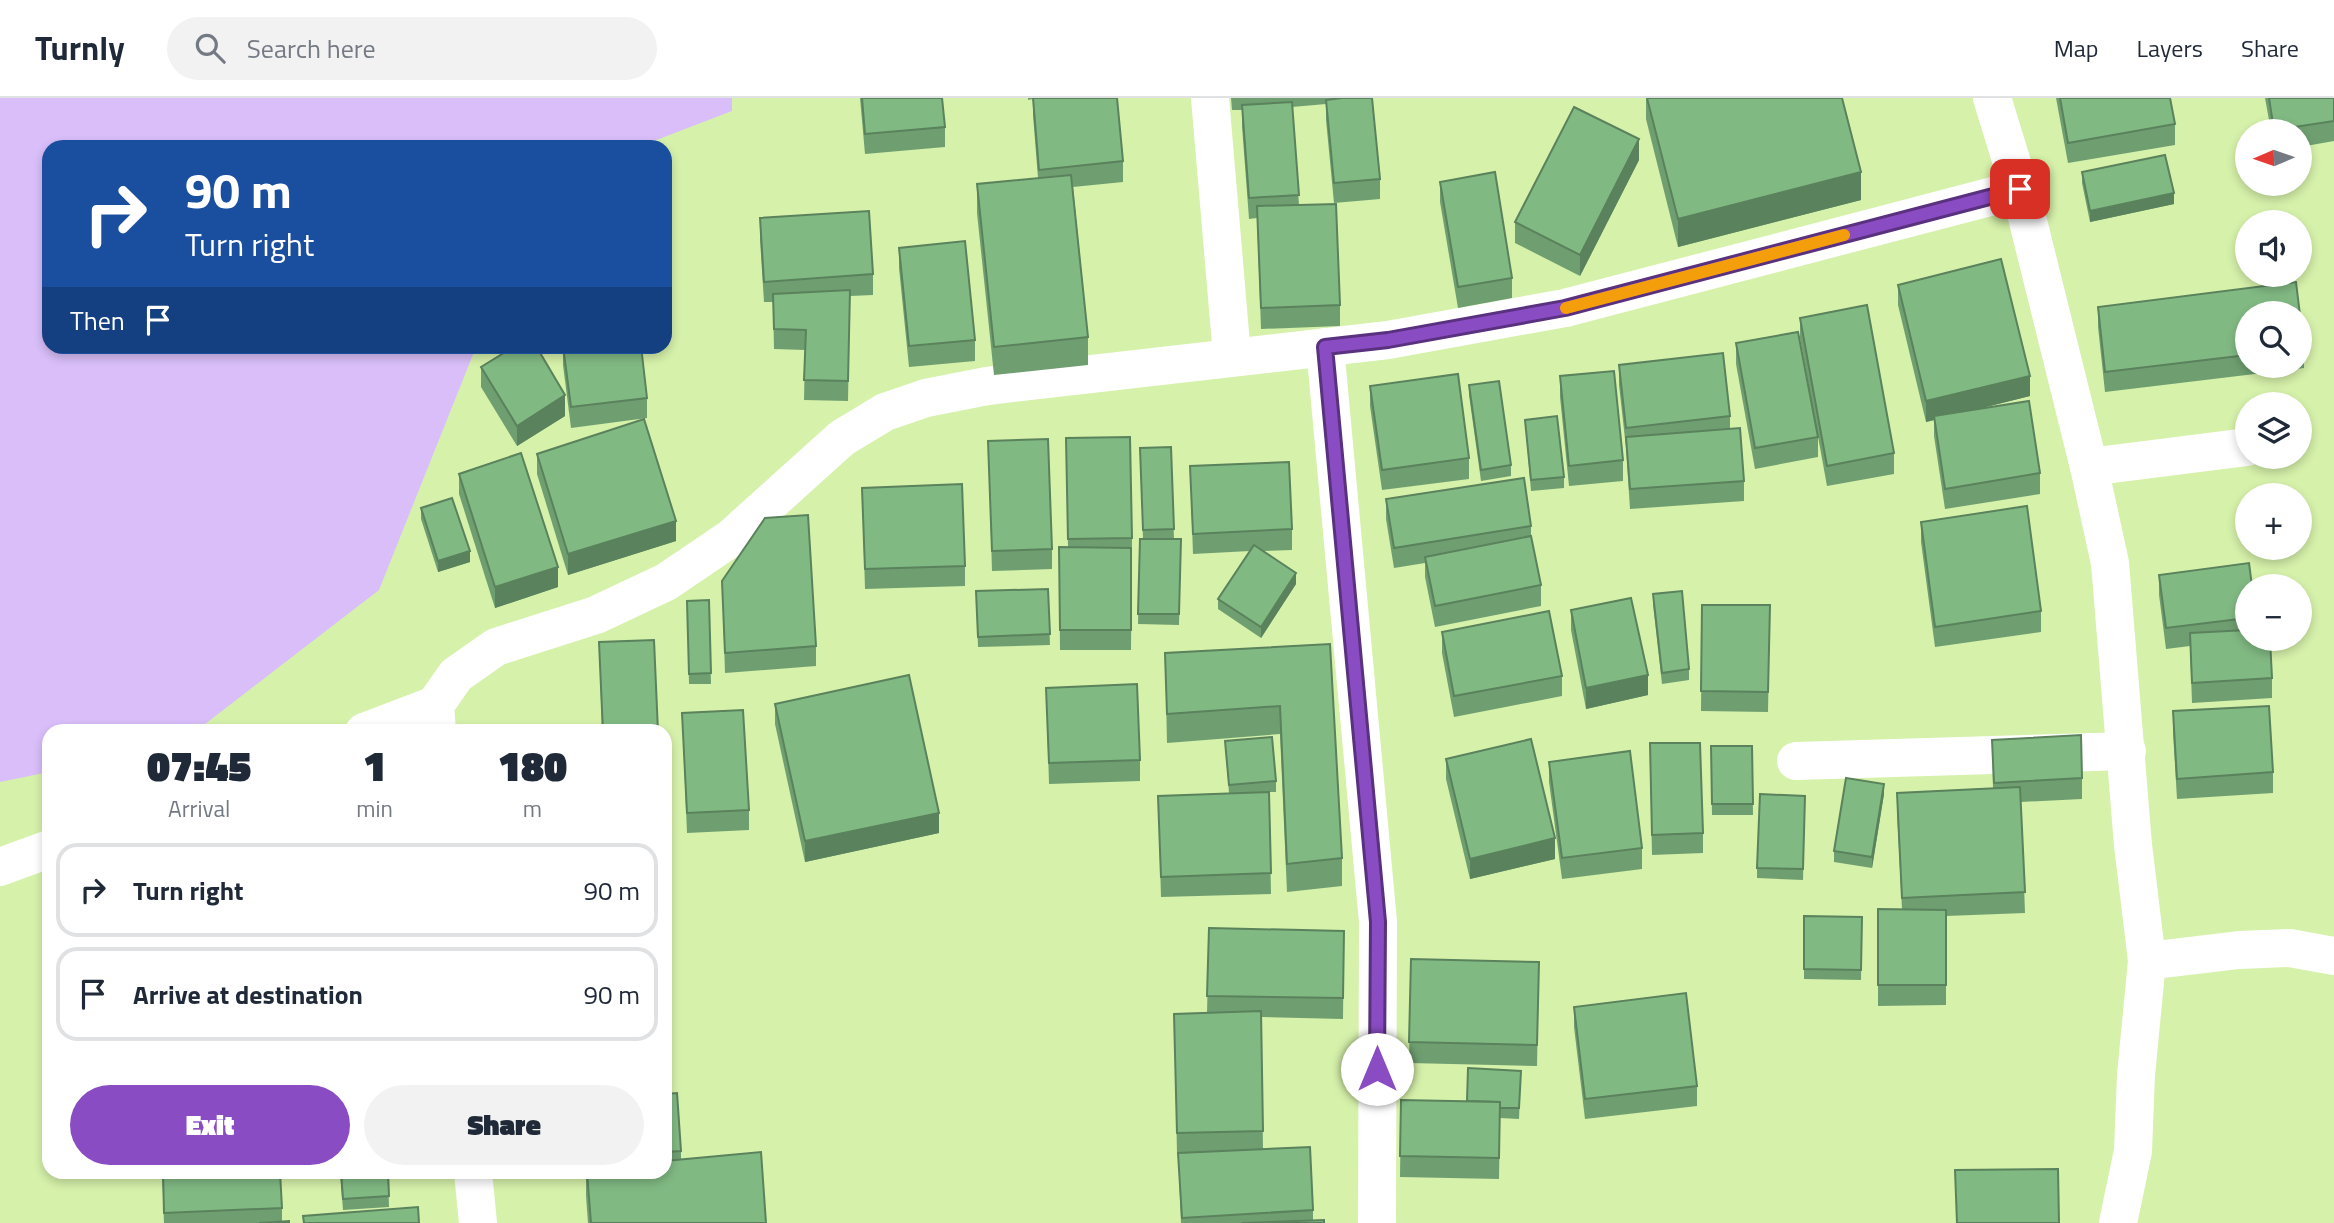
<!DOCTYPE html>
<html lang="en">
<head>
<meta charset="utf-8">
<style>
  :root { --surface:#fff; --page:#f2f2f3; --text:#1f2937; --muted:#747a83; --line:#e0e1e3; --accent:#894cc2 }
  body { margin:0; font-family:"Titillium Web",sans-serif; background:var(--page); color:var(--text); height:100vh; display:flex; flex-direction:column; font-size:26px; white-space:nowrap }
  * { box-sizing:border-box; margin:0 }
  p { font-size:23px; color:var(--muted) }
  .icon { flex:none; width:38px; height:38px; fill:none; stroke:currentColor; stroke-width:2; stroke-linecap:round; stroke-linejoin:round }
  .map { position:relative; flex:1; overflow:hidden }
  .sheet { position:absolute; left:42px; top:626px; width:630px; height:455px; display:flex; flex-direction:column; background:var(--surface); border-radius:21px; box-shadow:0 4px 10px #0003 }
  .sheet>* { flex:none }
  .guide { position:absolute; left:42px; top:42px; width:630px; height:214px; border-radius:21px; box-shadow:0 4px 10px #0003; background:#1a4fa0; color:#fff; overflow:hidden }
  .needle { width:46px; rotate:268deg }
  .buttons { position:absolute; left:2235px; top:21px; display:grid; gap:14px }
  .buttons a { display:grid; place-items:center; width:77px; height:77px; border-radius:50%; background:var(--surface); box-shadow:0 4px 10px #0003; font-size:35px }
  .pin { position:absolute; display:grid; place-items:center; width:60px; height:60px; color:#fff; margin:-30px; border-radius:14px; box-shadow:0 4px 10px #0006 }
  .me { position:absolute; width:77px; margin:-38px; rotate:0deg; stroke-linejoin:round; filter:drop-shadow(0 0 5px #0008) }
  .turn { display:flex; align-items:center; gap:24px; height:147px; padding:0 28px; font-size:32px }
  .turn .icon { width:91px; height:91px; stroke-width:2.5 }
  .turn b { display:block; font-size:49px; line-height:60px }
  .then { display:flex; align-items:center; height:66px; padding:0 28px; background:#0003; gap:14px; font-size:26px }
  .eta { display:flex; justify-content:space-evenly; align-items:center; height:119px; text-align:center }
  .eta b { font-size:42px; font-weight:800; line-height:49px }
  .action { display:flex; gap:14px; margin-top:auto; padding:14px 28px }
  .action a { flex:1; height:80px; border-radius:42px; background:var(--accent); color:#fff; font-size:28px; font-weight:800; line-height:80px; text-align:center }
  .action a+a { background:var(--page); color:var(--text) }
  ul { padding:0; list-style:none }
  li { display:flex; align-items:center; gap:21px; height:94px; margin:0 14px 10px; padding:0 14px; border:4px solid var(--line); border-radius:21px }
  li div { flex:1 }
  li b { display:block; font-size:26px }
  li em { font-style:normal }
  header { display:flex; align-items:center; gap:42px; box-sizing:border-box; height:98px; padding:0 35px; background:var(--surface); border-bottom:2px solid var(--line) }
  header strong { font-size:33px }
  nav { display:flex; gap:38px; margin-inline-start:auto; font-size:24px }
  .search { width:490px; height:63px; background:var(--page); display:flex; align-items:center; gap:18px; box-sizing:border-box; padding:0 24px; border-radius:38px; color:var(--muted); font-size:26px }
  .map>svg:first-child { display:block }
  .green { fill:#d9bef9 }
  .lines { fill:none; stroke-linecap:round; stroke-linejoin:round }
  .minor { stroke:#fff; stroke-width:38 }
  .wall { fill:#6f9f71; fill-rule:evenodd }
  .shaded-wall { fill:#5a825c }
  .building { fill:#81b983; stroke:#5a825c; stroke-width:2 }
  .route-casing { stroke:#59317e; stroke-width:18 }
  .route { stroke:#894cc2; stroke-width:12 }
  .slow { stroke:#f59e0b; stroke-width:12 }
</style>
</head>
<body>
<header>
<strong>Turnly</strong>
<div class="search"><svg class="icon" aria-label="search" viewBox="0 0 24 24"><circle cx="10" cy="10" r="6"/><path d="M15 15l6 6"/></svg>Search here</div>
<nav><a>Map</a><a>Layers</a><a>Share</a></nav>
</header>
<div class="map">
<svg width="2334" height="1125" viewBox="0 0 2334 1125">
  <rect width="100%" height="100%" fill="#d6f1aa"/>
  <path class="green" d="M0,0H732V13L638,49H49V248L476,249L379,492L196,633L49,634V674L0,684Z"/>
  <g class="lines">
    <g class="minor">
      <path d="M1210,0L1232,258"/>
      <path d="M1992,0L2020,91L2089,369L2110,465L2133,747L2147,863L2136,977L2133,1053L2118,1125"/>
      <path d="M1325,249L1378,824L1377,1125"/>
      <path d="M2089,369L2247,349"/>
      <path d="M364,634L435,607"/>
      <path d="M437,634L435,607L456,577L496,549L596,517L666,484L731,440L842,340L885,314L926,300L987,288L1388,242L1565,210L2020,91"/>
      <path d="M1796,663L2127,653"/>
      <path d="M0,769L49,751"/>
      <path d="M2147,863L2239,852L2290,850L2334,858"/>
      <path d="M473,1074L478,1125"/>
    </g>
  </g>
  <g class="wall">
    <path d="M860,0H942L945,29V49L865,56Z"/>
    <path d="M1028,0H1117L1123,63V84L1073,89L1088,239V267L994,277L977,115V86L1038,80L1033,17V1L1028,2Z"/>
    <path d="M1231,0H1337L1380,81V101L1334,105L1326,22V6L1292,9L1299,107L1340,207V228L1261,231L1257,120L1249,121L1242,28V12H1232Z"/>
    <path d="M1646,0H1842L1861,102L1678,149L1646,21Z"/>
    <path d="M2056,0H2170L2175,26V47L2068,65Z"/>
    <path d="M2265,0H2334V43L2300,49V33H2271Z"/>
    <path d="M1639,62L1580,178L1515,145V124Z"/>
    <path d="M2082,74L2174,106L2090,124L2082,85Z"/>
    <path d="M1440,84L1512,180V200L1458,210L1440,104Z"/>
    <path d="M760,120L873,176V197L850,198L848,303L804,302L805,252L774,251L773,204H764L760,141Z"/>
    <path d="M899,150L975,242V263L909,269L899,170Z"/>
    <path d="M2296,184L2304,250V270L2105,294L2098,229V209ZM2247,215H2300V268H2247Z"/>
    <path d="M1898,187L2030,298L1978,311L2040,375V396L1945,411L1934,338V322L1926,324L1898,207Z"/>
    <path d="M1800,220L1894,355V376L1827,388L1800,240Z"/>
    <path d="M1736,245L1818,339V359L1755,371L1736,266Z"/>
    <path d="M563,248L647,300V320L571,330L563,267Z"/>
    <path d="M1619,267L1730,318V331L1744,383V403L1630,411L1626,350L1619,287Z"/>
    <path d="M481,269L565,318L517,348L481,289Z"/>
    <path d="M1560,278L1623,362V383L1569,388L1560,299Z"/>
    <path d="M1469,287L1511,367V378L1481,383L1469,297Z"/>
    <path d="M1370,288L1469,360V381L1382,392L1370,308Z"/>
    <path d="M1525,322L1564,379V390L1531,393Z"/>
    <path d="M1066,340L1132,440L1131,552H1060L1059,449H1068Z"/>
    <path d="M988,343L1052,451V471L992,473Z"/>
    <path d="M1171,349L1174,441H1181L1179,527L1138,526L1140,441H1143L1140,350Z"/>
    <path d="M537,356L676,443L568,477L537,376Z"/>
    <path d="M1190,368L1292,431V452L1263,453L1296,486L1261,540L1218,511V501L1250,453L1193,456Z"/>
    <path d="M459,376L558,489L495,510L459,396Z"/>
    <path d="M862,390L965,468V488L865,491Z"/>
    <path d="M1386,401L1531,428V438L1541,487V508L1435,529L1425,479V465L1394,470L1386,421Z"/>
    <path d="M421,410L470,464L438,474L421,421Z"/>
    <path d="M1921,424L2041,513V534L1935,549L1921,444Z"/>
    <path d="M2159,477L2247,488V541L2272,580V600L2192,605L2190,548L2166,551L2159,497Z"/>
    <path d="M722,483L816,548V568L725,575Z"/>
    <path d="M1048,491L1050,547L978,549L976,493Z"/>
    <path d="M1653,496L1689,571V582L1662,586L1653,506Z"/>
    <path d="M709,502L711,586H689L687,503Z"/>
    <path d="M1702,507H1770L1768,614L1701,613Z"/>
    <path d="M1571,512L1648,597L1586,611L1571,532Z"/>
    <path d="M1442,534L1562,578V598L1454,619L1442,555Z"/>
    <path d="M599,544L658,634H602Z"/>
    <path d="M1330,546L1342,760V788L1287,794L1280,636L1167,645L1165,555Z"/>
    <path d="M1046,590L1140,662V683L1049,686Z"/>
    <path d="M775,606L939,735L805,764L775,626Z"/>
    <path d="M2173,613L2273,674V695L2177,701L2173,634Z"/>
    <path d="M682,615L749,712V732L687,735Z"/>
    <path d="M1992,642L2082,680V701L2021,704L2025,815L1946,818V907L1878,908V811H1902L1897,715V695L1993,690Z"/>
    <path d="M1225,643L1276,683V694H1269L1271,796L1161,799L1158,698L1229,695Z"/>
    <path d="M1711,648H1752L1753,717H1712Z"/>
    <path d="M1446,661L1555,761L1470,781L1446,681Z"/>
    <path d="M1549,664L1642,750V771L1562,781L1549,684Z"/>
    <path d="M1650,666L1703,735V755L1652,757Z"/>
    <path d="M1884,696L1872,770L1834,764V753Z"/>
    <path d="M1805,698L1803,782L1757,780V770Z"/>
    <path d="M1804,818L1862,819L1861,882L1804,881Z"/>
    <path d="M1209,830L1344,833L1343,921L1261,919L1263,1051L1313,1112V1123L1324,1125H1181L1178,1055H1177L1174,916L1207,915Z"/>
    <path d="M1411,861L1539,864L1537,968L1409,965Z"/>
    <path d="M1574,909L1697,988V1008L1585,1021L1574,929Z"/>
    <path d="M1521,973L1519,1021L1500,1020L1499,1081L1400,1079L1401,1002L1467,1003Z"/>
    <path d="M665,996L681,1053V1061L766,1125H588L586,1098V1074H665Z"/>
    <path d="M162,1074L282,1110V1124L289,1125H164Z"/>
    <path d="M340,1074H388L389,1109L343,1112Z"/>
  </g>
  <g class="shaded-wall">
    <path d="M1639,41V62L1580,178V157Z"/>
    <path d="M1861,74V102L1678,149V121Z"/>
    <path d="M2174,95V106L2090,124V113Z"/>
    <path d="M2030,278V298L1934,322V318V322L1926,324V303Z"/>
    <path d="M565,297V318L517,348V328Z"/>
    <path d="M676,423V443L568,477V456Z"/>
    <path d="M470,453V464L438,474V463Z"/>
    <path d="M558,469V489L495,510V489Z"/>
    <path d="M1296,475V486L1261,540V529Z"/>
    <path d="M1648,577V597L1586,611V590Z"/>
    <path d="M1884,686V696L1872,770V759Z"/>
    <path d="M939,715V735L805,764V743Z"/>
    <path d="M1555,740V761L1470,781V761Z"/>
  </g>
  <g class="building">
    <path d="M862,0H942L945,29L865,36Z"/>
    <path d="M1033,0H1117L1123,63L1039,72Z"/>
    <path d="M1342,0H1372L1380,81L1334,85L1326,2Z"/>
    <path d="M1647,0H1842L1861,74L1678,121Z"/>
    <path d="M2060,0H2170L2175,26L2068,45Z"/>
    <path d="M2269,0H2334V23L2274,32Z"/>
    <path d="M1292,4L1299,97L1249,100L1242,7Z"/>
    <path d="M1574,9L1639,41L1580,157L1515,124Z"/>
    <path d="M2165,57L2174,95L2090,113L2082,74Z"/>
    <path d="M1495,74L1512,180L1458,189L1440,84Z"/>
    <path d="M1071,77L1088,239L994,249L977,86Z"/>
    <path d="M1336,106L1340,207L1261,210L1257,108Z"/>
    <path d="M869,113L873,176L764,184L760,120Z"/>
    <path d="M965,143L975,242L909,248L899,150Z"/>
    <path d="M2001,161L2030,278L1926,303L1898,187Z"/>
    <path d="M2296,184L2304,250H2300V215H2247V257L2105,274L2098,209Z"/>
    <path d="M850,192L848,283L804,282L806,232L774,231L773,196Z"/>
    <path d="M1867,207L1894,355L1827,368L1800,220Z"/>
    <path d="M1798,234L1818,339L1755,350L1736,245Z"/>
    <path d="M515,248H536L565,297L517,328L481,269Z"/>
    <path d="M563,248H641L647,300L571,309Z"/>
    <path d="M1723,255L1730,318L1626,330L1619,267Z"/>
    <path d="M1614,273L1623,362L1569,368L1560,278Z"/>
    <path d="M1458,276L1469,360L1382,372L1370,288Z"/>
    <path d="M1499,283L1511,367L1481,372L1469,287Z"/>
    <path d="M2029,303L2040,375L1945,391L1934,318Z"/>
    <path d="M1557,318L1564,379L1531,382L1525,322Z"/>
    <path d="M644,321L676,423L568,456L537,356Z"/>
    <path d="M1740,330L1744,383L1630,391L1626,339Z"/>
    <path d="M1130,339L1132,440L1068,441L1066,340Z"/>
    <path d="M1048,341L1052,451L992,453L988,343Z"/>
    <path d="M1171,349L1174,431L1143,432L1140,350Z"/>
    <path d="M521,355L558,469L495,489L459,376Z"/>
    <path d="M1289,364L1292,431L1193,436L1190,368Z"/>
    <path d="M1524,380L1531,428L1394,450L1386,401Z"/>
    <path d="M962,386L965,468L865,471L862,390Z"/>
    <path d="M452,400L470,453L438,463L421,410Z"/>
    <path d="M2027,408L2041,513L1935,529L1921,424Z"/>
    <path d="M808,417L816,548L725,555L722,483L765,420Z"/>
    <path d="M1531,438L1541,487L1435,508L1425,459Z"/>
    <path d="M1140,441H1181L1179,516H1138Z"/>
    <path d="M1254,447L1296,475L1261,529L1218,501Z"/>
    <path d="M1059,449L1131,450V532H1060Z"/>
    <path d="M2249,465L2252,488H2247V520L2166,530L2159,477Z"/>
    <path d="M1048,491L1050,536L978,539L976,493Z"/>
    <path d="M1682,493L1689,571L1662,575L1653,496Z"/>
    <path d="M1631,500L1648,577L1586,590L1571,512Z"/>
    <path d="M709,502L711,575L689,576L687,503Z"/>
    <path d="M1702,507H1770L1768,594L1701,593Z"/>
    <path d="M1549,513L1562,578L1454,598L1442,534Z"/>
    <path d="M2247,532V541H2270L2272,580L2192,585L2190,535Z"/>
    <path d="M654,542L658,634H603L599,544Z"/>
    <path d="M1330,546L1342,760L1287,766L1280,608L1167,616L1165,555Z"/>
    <path d="M909,577L939,715L805,743L775,606Z"/>
    <path d="M1137,586L1140,662L1049,665L1046,590Z"/>
    <path d="M2269,608L2273,674L2177,681L2173,613Z"/>
    <path d="M743,612L749,712L687,715L682,615Z"/>
    <path d="M597,630L598,634H505Z"/>
    <path d="M2081,637L2082,680L1994,685L1992,642Z"/>
    <path d="M1272,639L1276,683L1229,687L1225,643Z"/>
    <path d="M1531,641L1555,740L1470,761L1446,661Z"/>
    <path d="M1650,645H1700L1703,735L1652,737Z"/>
    <path d="M1711,648H1752L1753,706H1712Z"/>
    <path d="M1630,653L1642,750L1562,760L1549,664Z"/>
    <path d="M1846,680L1884,686L1872,759L1834,753Z"/>
    <path d="M2020,689L2025,794L1902,800L1897,695Z"/>
    <path d="M1269,694L1271,775L1161,779L1158,698Z"/>
    <path d="M1760,696L1805,698L1803,771L1757,770Z"/>
    <path d="M1878,811L1946,812V887H1878Z"/>
    <path d="M1804,818L1862,819L1861,872L1804,871Z"/>
    <path d="M1209,830L1344,833L1343,900L1207,898Z"/>
    <path d="M1411,861L1539,864L1537,947L1409,944Z"/>
    <path d="M1686,895L1697,988L1585,1001L1574,909Z"/>
    <path d="M1261,913L1263,1033L1177,1035L1174,916Z"/>
    <path d="M1468,970L1521,973L1519,1010H1500V1004L1467,1003Z"/>
    <path d="M677,995L681,1053L665,1054V996Z"/>
    <path d="M1401,1002L1500,1004L1499,1060L1400,1058Z"/>
    <path d="M1310,1049L1313,1112L1182,1120L1178,1055Z"/>
    <path d="M761,1054L766,1125H591L587,1074H665V1063Z"/>
    <path d="M2058,1071L2059,1125H1957L1955,1072Z"/>
    <path d="M163,1074H280L282,1110L164,1115Z"/>
    <path d="M341,1074H388L389,1098L343,1101Z"/>
    <path d="M418,1109L419,1125H304L303,1118Z"/>
    <path d="M1324,1122V1125H1242Z"/>
    <path d="M289,1123V1125H259Z"/>
  </g>
  <g class="lines">
    <defs>
      <path id="route" d="M1377,971L1378,824L1325,249L1388,242L1565,210L2020,91"/>
    </defs>
    <use href="#route" class="route-casing"/>
    <use href="#route" class="route"/>
    <path class="slow" d="M1566,210L1844,137"/>
  </g>
</svg>
<div class="buttons">
<a><svg class="needle" viewBox="-14 -14 28 28"><path d="M0-13l5 13h-10z" fill="#e53935"/><path d="M0 13l5-13h-10z" fill="#747a83"/></svg></a>
<a><svg class="icon" aria-label="sound" viewBox="0 0 24 24"><path d="M4 9h4l5-4v14l-5-4H4zM17 9q2 3 0 6"/></svg></a>
<a><svg class="icon" aria-label="search" viewBox="0 0 24 24"><circle cx="10" cy="10" r="6"/><path d="M15 15l6 6"/></svg></a>
<a><svg class="icon" aria-label="layers" viewBox="0 0 24 24"><path d="M12 4l9 5-9 5-9-5zM3 14l9 5 9-5"/></svg></a>
<a>+</a>
<a>−</a>
</div>
<div class="pin" style="left:2020px;top:91px;background:#d93025"><svg class="icon" aria-label="arrive" viewBox="0 0 24 24"><path d="M6 21V4h12l-3 4 3 4H6"/></svg></div>
<svg class="me" style="left:1377px;top:971px" viewBox="-20 -20 40 40"><circle r="19" fill="#fff"/><path d="M0-13L10 11 0 6-10 11z" fill="#894cc2"/></svg>
<div class="guide">
<div class="turn"><svg class="icon" aria-label="right" viewBox="0 0 24 24"><path d="M7 20v-9h11M14 6l5 5-5 5"/></svg><div><b>90 m</b>Turn right</div></div>
<div class="then">Then<svg class="icon" aria-label="arrive" viewBox="0 0 24 24"><path d="M6 21V4h12l-3 4 3 4H6"/></svg></div>
</div>
<section class="sheet">
<div class="eta">
<div><b>07:45</b><p>Arrival</p></div>
<div><b>1</b><p>min</p></div>
<div><b>180</b><p>m</p></div>
</div>
<ul>
<li><svg class="icon" aria-label="right" viewBox="0 0 24 24"><path d="M7 20v-9h11M14 6l5 5-5 5"/></svg><div><b>Turn right</b></div><em>90 m</em></li>
<li><svg class="icon" aria-label="arrive" viewBox="0 0 24 24"><path d="M6 21V4h12l-3 4 3 4H6"/></svg><div><b>Arrive at destination</b></div><em>90 m</em></li>
</ul>
<div class="action"><a>Exit</a><a>Share</a></div>
</section>
</div>
</body>
</html>
